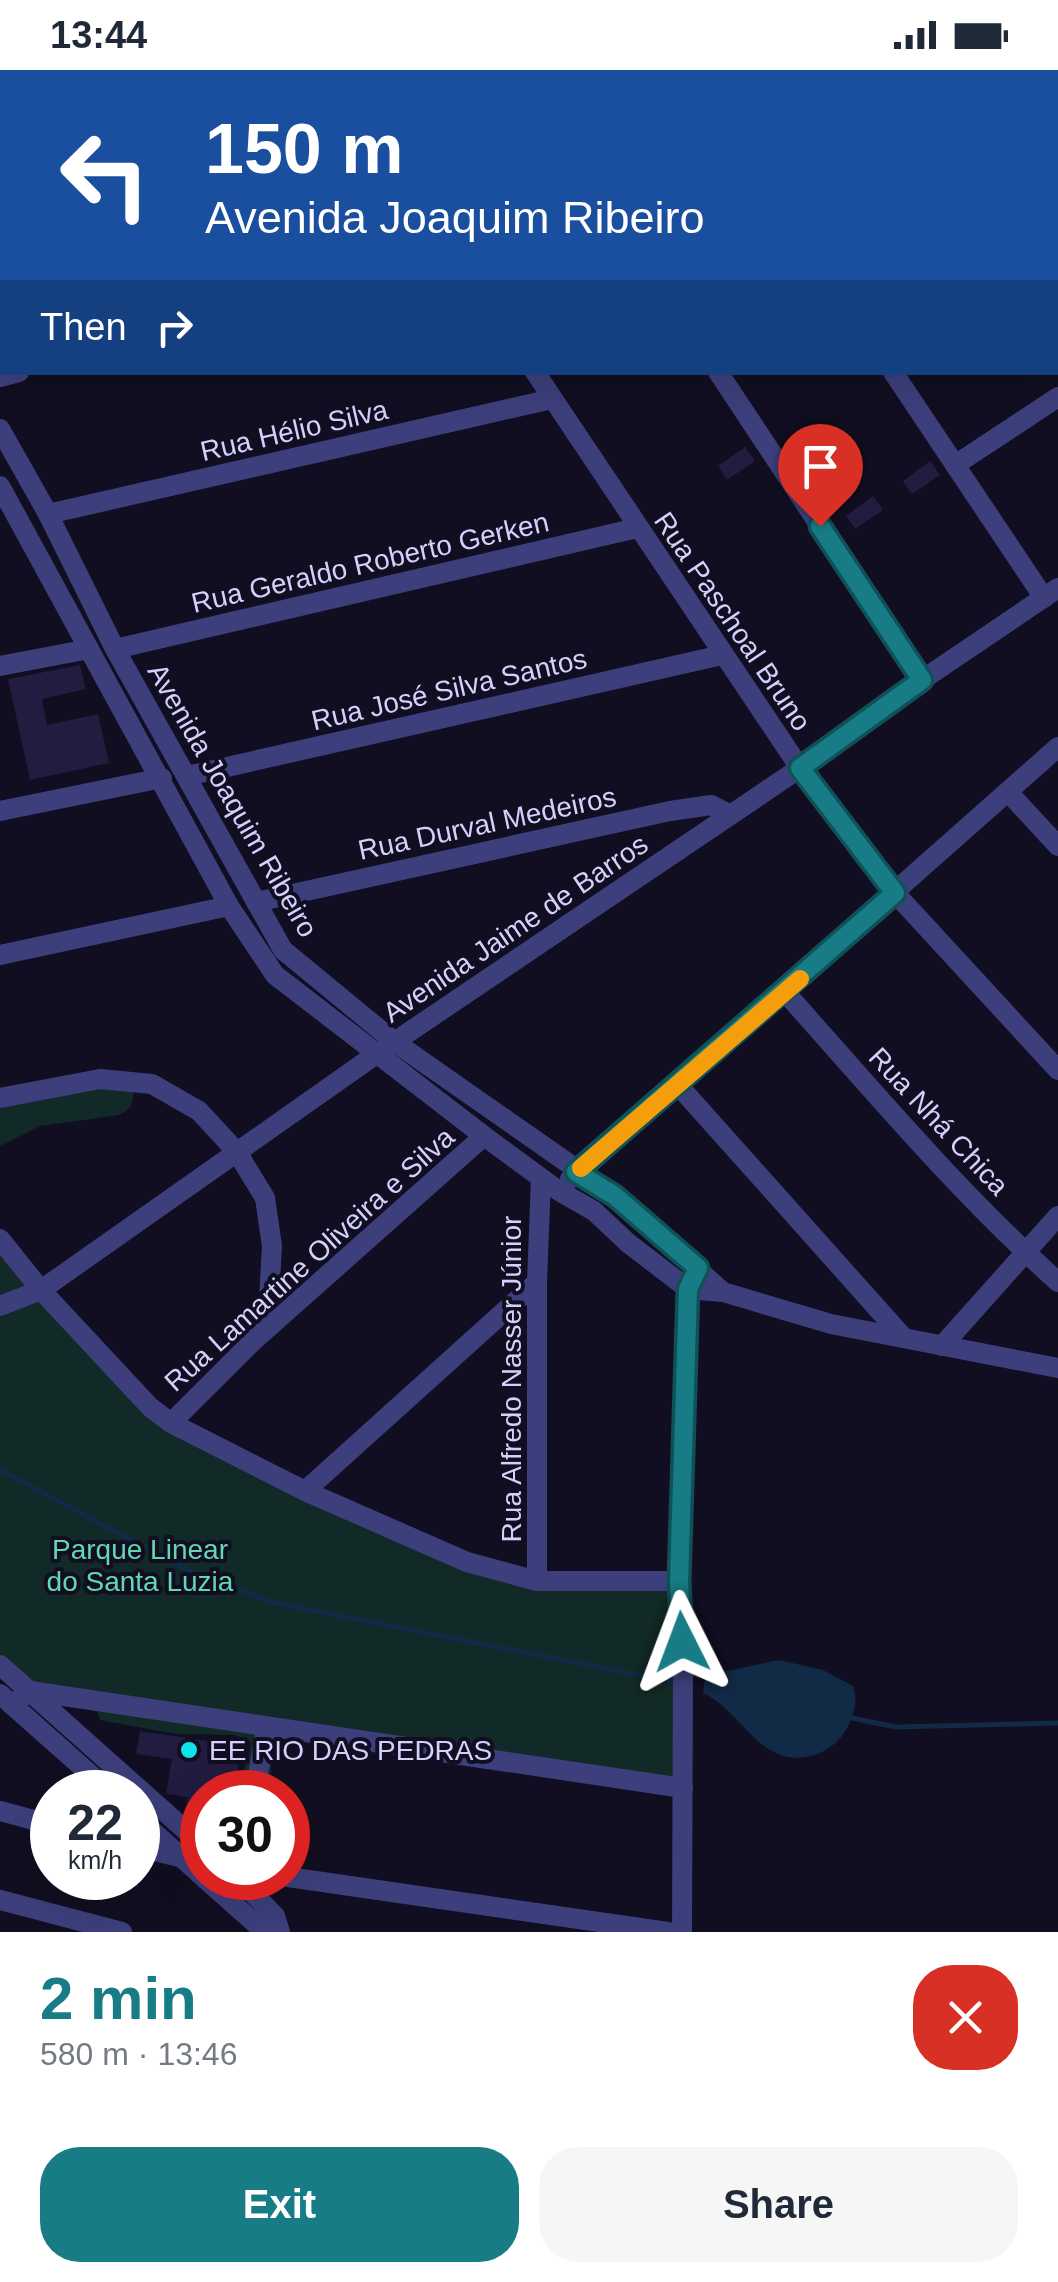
<!DOCTYPE html>
<html lang="en">
<head>
<meta charset="utf-8">
<style>
  :root { --surface:#fff; --page:#f6f6f7; --text:#1f2937; --muted:#747a83; --accent:#187c87 }
  body { margin:0; font-family:Helvetica,sans-serif; background:var(--page); color:var(--text); height:100vh; display:flex; flex-direction:column; font-size:38px; white-space:nowrap }
  * { box-sizing:border-box; margin:0 }
  p { font-size:32px; color:var(--muted) }
  .icon { flex:none; width:55px; height:55px; fill:none; stroke:currentColor; stroke-width:2; stroke-linecap:round; stroke-linejoin:round }
  .map { position:relative; height:1862px; overflow:hidden }
  .details { display:flex; flex-direction:column; background:var(--surface); flex:1 }
  .details>* { flex:none }
  .top-card { position:absolute; left:0px; top:0px; width:1060px; height:305px; box-shadow:0 10px 40px #0002; background:#1a4fa0; color:#fff; overflow:hidden }
  .speed { position:absolute; left:30px; top:1700px; display:flex; gap:20px; font-size:50px; font-weight:700; text-align:center }
  .speed>* { display:grid; place-content:center; width:130px; height:130px; border-radius:50%; background:var(--surface); box-shadow:0 10px 40px #0002; line-height:1 }
  .speed small { font-size:25px; font-weight:400 }
  .speed .limit { border:15px solid #d22; background:#fff; color:#111 }
  .pin { position:absolute; display:grid; place-items:center; width:85px; height:85px; color:#fff; margin:-102px -42px; border-radius:50% 50% 50% 0; rotate:-45deg; box-shadow:0 0 10px #0007 }
  .pin .icon { rotate:45deg }
  .me { position:absolute; width:110px; margin:-55px; rotate:357deg; stroke-linejoin:round; filter:drop-shadow(0 0 8px #0008) }
  .turn { display:flex; align-items:center; gap:35px; height:210px; padding:0 40px; font-size:45px }
  .turn .icon { width:130px; height:130px; stroke-width:2.5 }
  .turn b { display:block; font-size:70px; line-height:85px }
  .then { display:flex; align-items:center; height:95px; padding:0 40px; background:#0003; gap:20px; font-size:38px }
  .round { display:grid; place-items:center; flex:none; width:105px; height:105px; border-radius:40px; background:var(--page) }
  .overview { display:flex; align-items:center; justify-content:space-between; height:170px; padding:0 40px }
  h1 { font-size:60px; font-weight:600; line-height:75px; color:var(--accent) }
  .cta { display:flex; gap:20px; margin-top:auto; padding:20px 40px }
  .cta a { flex:1; height:115px; border-radius:40px; background:var(--accent); color:#fff; font-size:40px; font-weight:600; line-height:115px; text-align:center }
  .cta a+a { background:var(--page); color:var(--text) }
  .status { display:flex; justify-content:space-between; align-items:center; height:70px; padding:0 50px; background:var(--surface); direction:ltr }
  .status svg { height:28px; fill:currentColor }
  .map>svg:first-child { display:block }
  .green { fill:#122a27 }
  .water { fill:#112a46 }
  .lines { fill:none; stroke-linecap:round; stroke-linejoin:round }
  .stream { stroke:#112a46; stroke-width:5 }
  .building { fill:#211c40 }
  .minor { stroke:#3d3f7c; stroke-width:20 }
  .route-casing { stroke:#105158; stroke-width:25 }
  .route { stroke:#187c87; stroke-width:18 }
  .slow { stroke:#f59e0b; stroke-width:18 }
  .poi-dot { fill:#10e2e9; stroke:#100e20; stroke-width:4 }
  .labels { text-anchor:middle; stroke-width:8; stroke-linejoin:round; paint-order:stroke }
  .street-label { font-size:28px; fill:#d3d1fc; stroke:#100e20 }
  .park-label { font-size:28px; fill:#62d7b1; stroke:#100e20 }
  .poi-label { font-size:28px; fill:#d3d1fc; stroke:#100e20; text-anchor:start }
</style>
</head>
<body>
<div class="status"><b>13:44</b><svg viewBox="0 0 49 12"><path d="M0 12V9h3v3zM5 12V6h3v6zM10 12V3h3v9zM15 12V0h3v12zM26 1h20v11H26zM47 4h2v5h-2z"/></svg></div>
<div class="map">
<svg width="1058" height="1862" viewBox="0 0 1058 1862">
  <rect width="100%" height="100%" fill="#100e20"/>
  <g class="green">
    <path d="M74,1016L133,1020C134,1033 131,1039 119,1045L40,1056L0,1076V1035Z"/>
    <path d="M0,1169L150,1337L305,1421L537,1511H679L683,1718L273,1664L270,1722H241C237,1703 252,1691 250,1671L235,1665L176,1664L100,1650L97,1641L30,1621L0,1593Z"/>
  </g>
  <path class="water" d="M779,1590L823,1600L853,1616C858,1629 854,1642 849,1654C844,1666 834,1676 822,1682C763,1708 743,1640 703,1623L705,1608L712,1604Z"/>
  <g class="lines">
    <g class="stream">
      <path d="M0,1400L186,1499L271,1532L679,1613"/>
      <path d="M847,1647L896,1657L1058,1653"/>
    </g>
  </g>
  <g class="building">
    <path d="M745,377L755,391L727,410L718,396Z"/>
    <path d="M930,391L940,405L912,424L903,411Z"/>
    <path d="M873,426L883,440L855,459L846,446Z"/>
    <path d="M80,595L86,619L42,629L47,655L98,644L109,693L30,710L8,609Z"/>
    <path d="M140,1661L241,1676L235,1722H202V1743L185,1741L188,1727L166,1724L172,1689L136,1684Z"/>
  </g>
  <g class="lines">
    <g class="minor">
      <path d="M337,0L338,2"/>
      <path d="M517,0L519,2"/>
      <path d="M692,0L694,2"/>
      <path d="M1036,0L1038,2"/>
      <path d="M45,2L56,0"/>
      <path d="M854,2L858,0"/>
      <path d="M0,13L2,12"/>
      <path d="M1058,31V32"/>
      <path d="M0,161L2,160"/>
      <path d="M1058,163V164"/>
      <path d="M535,302L800,698L895,823L1058,1000"/>
      <path d="M718,302L922,610"/>
      <path d="M893,302L1044,528"/>
      <path d="M0,307L19,302"/>
      <path d="M0,359L48,444L115,579L283,880L396,973L615,1126L723,1222"/>
      <path d="M955,395L1058,327"/>
      <path d="M0,416L229,836L275,905L484,1066L559,1121L594,1141L628,1173L688,1219L723,1222L831,1254L1058,1298"/>
      <path d="M48,444L552,329"/>
      <path d="M115,579L637,458"/>
      <path d="M0,596L89,579"/>
      <path d="M187,706L722,585"/>
      <path d="M1008,722L1058,776"/>
      <path d="M0,741L162,708"/>
      <path d="M256,832L670,741L711,735L729,744"/>
      <path d="M0,885L229,836"/>
      <path d="M785,922C873,1021 960,1124 1058,1212"/>
      <path d="M678,1015L903,1267"/>
      <path d="M0,1028L100,1009L152,1014L199,1041L237,1082L265,1128L272,1176L269,1228L251,1273"/>
      <path d="M570,1109L1058,677"/>
      <path d="M0,1169L41,1220L150,1337L171,1353L305,1421L467,1492L537,1511H679"/>
      <path d="M0,1236L41,1220L375,985L800,698L922,610L1058,518"/>
      <path d="M942,1276L1058,1146"/>
      <path d="M171,1353L251,1273L484,1066"/>
      <path d="M305,1421L537,1212"/>
      <path d="M537,1511V1212L541,1108"/>
      <path d="M0,1595L202,1775"/>
      <path d="M0,1624L110,1722"/>
      <path d="M12,1635L30,1621L683,1718"/>
      <path d="M255,1722L266,1658"/>
      <path d="M0,1741L52,1755"/>
      <path d="M138,1748L202,1806"/>
      <path d="M138,1777L179,1787"/>
      <path d="M288,1807L668,1862"/>
      <path d="M204,1808L265,1862"/>
      <path d="M238,1808L275,1846L280,1862"/>
      <path d="M0,1830L122,1862"/>
      <path d="M682,1862L683,1602L679,1511L688,1219L692,1210"/>
    </g>
  </g>
  <g class="lines">
    <defs>
      <path id="route" d="M682,1572L679,1511L688,1219L698,1198L615,1126L576,1102L895,823L800,698L922,610L820,456"/>
    </defs>
    <use href="#route" class="route-casing"/>
    <use href="#route" class="route"/>
    <path class="slow" d="M581,1098L800,909"/>
  </g>
  <circle class="poi-dot" cx="189" cy="1680" r="10"/>
  <g class="labels">
    <g class="street-label">
      <text transform="translate(294 360) rotate(-13)" y="10">Rua Hélio Silva</text>
      <text transform="translate(370 492) rotate(-13)" y="10">Rua Geraldo Roberto Gerken</text>
      <text transform="translate(733 551) rotate(56)" y="10">Rua Paschoal Bruno</text>
      <text transform="translate(449 619) rotate(-13)" y="10">Rua José Silva Santos</text>
      <text transform="translate(233 730) rotate(60)" y="10">Avenida Joaquim Ribeiro</text>
      <text transform="translate(487 753) rotate(-12)" y="10">Rua Durval Medeiros</text>
      <text transform="translate(515 858) rotate(-34)" y="10">Avenida Jaime de Barros</text>
      <text transform="translate(939 1051) rotate(47)" y="10">Rua Nhá Chica</text>
      <text transform="translate(309 1189) rotate(-42)" y="10">Rua Lamartine Oliveira e Silva</text>
      <text transform="translate(511 1309) rotate(-90)" y="10">Rua Alfredo Nasser Júnior</text>
    </g>
    <g class="park-label">
      <text x="140" y="1489">Parque Linear<tspan x="140" dy="32">do Santa Luzia</tspan></text>
    </g>
    <g class="poi-label">
      <text x="209" y="1690">EE RIO DAS PEDRAS</text>
    </g>
  </g>
</svg>
<div class="speed"><div>22<small>km/h</small></div><div class="limit">30</div></div>
<div class="pin" style="left:820px;top:456px;background:#d93025"><svg class="icon" aria-label="arrive" viewBox="0 0 24 24"><path d="M6 21V4h12l-3 4 3 4H6"/></svg></div>
<svg class="me" style="left:682px;top:1572px" viewBox="-20 -20 40 40"><path d="M0-17L14 15 0 8-14 15z" fill="#187c87" stroke="#fff" stroke-width="4"/></svg>
<div class="top-card">
<div class="turn"><svg class="icon" aria-label="left" viewBox="0 0 24 24"><path d="M17 20v-9H6M10 6l-5 5 5 5"/></svg><div><b>150 m</b>Avenida Joaquim Ribeiro</div></div>
<div class="then">Then<svg class="icon" aria-label="right" viewBox="0 0 24 24"><path d="M7 20v-9h11M14 6l5 5-5 5"/></svg></div>
</div>
</div>
<section class="details">
<div class="overview"><div><h1>2 min</h1><p>580 m · 13:46</p></div><a class="round" style="background:#d93025;color:#fff"><svg class="icon" aria-label="close" viewBox="0 0 24 24"><path d="M6 6l12 12M18 6L6 18"/></svg></a></div>
<div class="cta"><a>Exit</a><a>Share</a></div>
</section>
</body>
</html>
